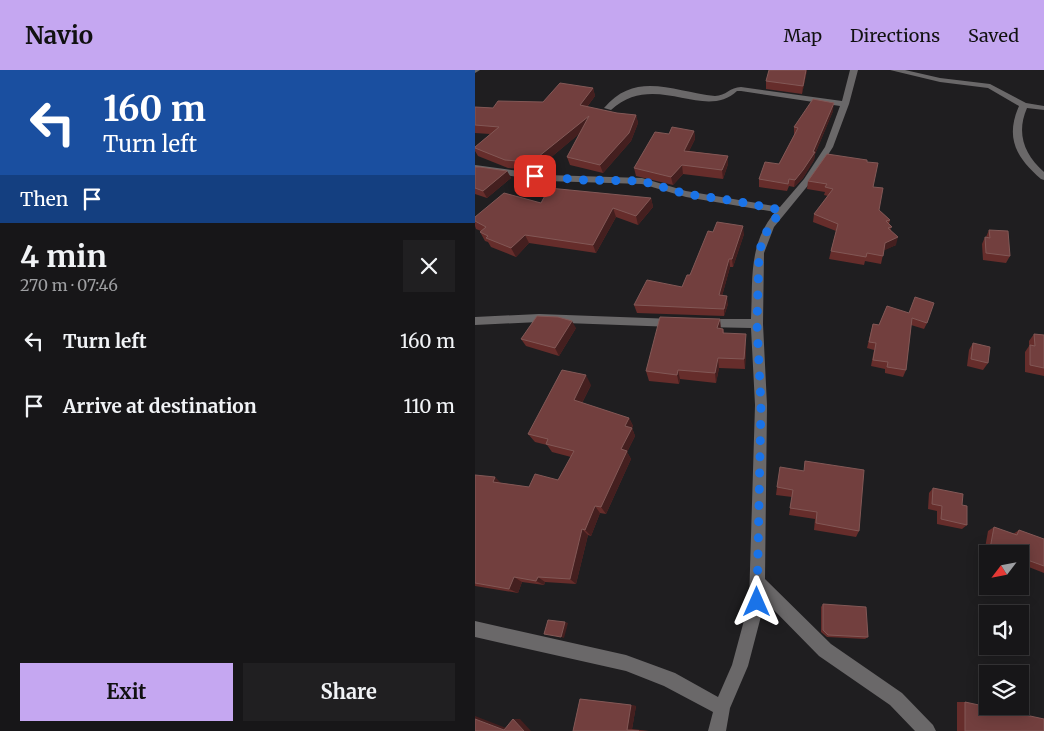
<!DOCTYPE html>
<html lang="en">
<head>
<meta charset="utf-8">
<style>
  :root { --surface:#171618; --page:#201f21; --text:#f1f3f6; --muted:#9e9fa2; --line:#363537; --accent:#c5a7f1 }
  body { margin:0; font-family:Merriweather,serif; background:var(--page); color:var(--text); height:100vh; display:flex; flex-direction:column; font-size:19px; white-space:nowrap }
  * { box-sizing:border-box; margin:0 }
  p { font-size:16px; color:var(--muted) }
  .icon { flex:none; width:28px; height:28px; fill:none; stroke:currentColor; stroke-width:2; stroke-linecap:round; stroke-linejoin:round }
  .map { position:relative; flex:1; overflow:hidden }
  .drawer { display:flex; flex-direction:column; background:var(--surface); width:475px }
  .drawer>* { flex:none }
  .banner { background:#1a4fa0; color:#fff; overflow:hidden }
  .needle { width:32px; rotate:238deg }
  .fabs { position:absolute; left:504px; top:475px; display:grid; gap:10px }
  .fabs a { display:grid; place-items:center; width:50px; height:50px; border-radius:0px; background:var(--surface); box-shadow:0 2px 12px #0003,0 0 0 1px var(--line); font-size:25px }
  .pin { position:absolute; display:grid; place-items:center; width:42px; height:42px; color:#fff; margin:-21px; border-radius:10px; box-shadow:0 2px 8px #0006 }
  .me { position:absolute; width:55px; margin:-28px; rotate:0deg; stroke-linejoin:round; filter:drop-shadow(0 0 4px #0008) }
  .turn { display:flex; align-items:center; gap:18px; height:105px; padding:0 20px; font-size:22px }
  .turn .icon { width:65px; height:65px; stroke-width:2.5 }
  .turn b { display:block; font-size:35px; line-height:42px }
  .then { display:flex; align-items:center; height:48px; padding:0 20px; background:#0003; gap:10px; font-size:19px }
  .round { display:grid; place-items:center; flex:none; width:52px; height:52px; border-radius:0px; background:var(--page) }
  .headline { display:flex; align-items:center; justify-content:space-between; height:85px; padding:0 20px }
  h1 { font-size:30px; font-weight:700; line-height:38px }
  .primary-button { display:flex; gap:10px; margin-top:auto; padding:10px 20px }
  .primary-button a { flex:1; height:58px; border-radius:0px; background:var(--accent); color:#111; font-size:20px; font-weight:700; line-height:58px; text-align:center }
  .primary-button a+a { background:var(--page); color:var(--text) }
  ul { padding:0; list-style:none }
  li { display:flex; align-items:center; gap:15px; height:65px; padding:0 20px }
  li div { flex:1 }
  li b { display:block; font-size:19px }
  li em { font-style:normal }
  header { display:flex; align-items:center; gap:30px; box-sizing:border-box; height:70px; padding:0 25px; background:var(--accent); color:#111 }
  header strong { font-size:24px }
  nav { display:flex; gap:28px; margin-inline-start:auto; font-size:18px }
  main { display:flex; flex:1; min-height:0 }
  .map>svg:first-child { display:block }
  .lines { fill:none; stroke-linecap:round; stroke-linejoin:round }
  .minor { fill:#6a6869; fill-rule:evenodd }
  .wall { fill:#662d2b }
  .shaded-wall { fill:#441f1f }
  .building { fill:#723f3e; stroke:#825856 }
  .route { stroke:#1a73e8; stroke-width:9; stroke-dasharray:0 16.2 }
</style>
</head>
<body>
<header>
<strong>Navio</strong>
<nav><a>Map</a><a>Directions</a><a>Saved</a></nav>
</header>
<main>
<section class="drawer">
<div class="banner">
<div class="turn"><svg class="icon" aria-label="left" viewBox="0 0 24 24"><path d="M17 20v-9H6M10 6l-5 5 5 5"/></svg><div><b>160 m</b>Turn left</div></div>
<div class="then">Then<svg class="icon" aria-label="arrive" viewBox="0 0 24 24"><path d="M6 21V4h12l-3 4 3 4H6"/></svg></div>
</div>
<div class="headline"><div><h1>4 min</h1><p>270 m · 07:46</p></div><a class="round"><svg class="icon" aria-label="close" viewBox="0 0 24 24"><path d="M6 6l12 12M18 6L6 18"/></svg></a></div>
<ul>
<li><svg class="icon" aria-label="left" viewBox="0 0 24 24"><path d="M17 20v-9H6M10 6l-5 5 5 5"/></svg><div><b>Turn left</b></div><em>160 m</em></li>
<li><svg class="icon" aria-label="arrive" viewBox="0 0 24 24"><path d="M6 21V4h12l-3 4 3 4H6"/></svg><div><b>Arrive at destination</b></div><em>110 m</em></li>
</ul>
<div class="primary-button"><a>Exit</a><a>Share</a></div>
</section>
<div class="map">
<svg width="569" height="661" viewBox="0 0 569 661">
  <rect width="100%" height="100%" fill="#1f1e20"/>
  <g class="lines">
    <g class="minor">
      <path d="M0,0H5L0,3Z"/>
      <path d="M375,0H383L374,34L358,77L335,113L299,157L289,183L288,254L292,335L290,509L356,574L427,623L458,655L461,661H440L415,635L344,586L290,531L273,596L255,638L251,661H233L238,642L189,616L151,601L0,567V551L151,585L200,603L243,627L257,595L274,532L280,335L276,258L229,257L223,253L229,249H276C278,209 273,175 300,142L211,127L167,114L72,111L0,101V95L72,105L167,108L211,121L305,137L329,109L350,77L365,36L266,21H262C229,52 180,0 136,40L129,38C161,0 199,22 240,26C251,26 255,17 266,17L367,31Z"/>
      <path d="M415,0H430L465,8L515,14L551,33L569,36V40L552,38C541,63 549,84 569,102V110L566,109C541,87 530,68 544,36L513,18L465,12Z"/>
      <path d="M64,244L199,249L205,253L199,257L64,252L0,255V247Z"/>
    </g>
  </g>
  <g class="wall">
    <path d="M294,0H332L327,24L291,19V11Z"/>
    <path d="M118,18L120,26L112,37L142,43L161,45L163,53L156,71L128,103L95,95L92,87L105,63L62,99L51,95L46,99L33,98L3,86L0,81V77L15,64L0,63V37L18,38L68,32Z"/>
    <path d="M358,41L340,84L339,90L328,108L319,117L314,116L312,121L284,117V109L304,94L319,65V57Z"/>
    <path d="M219,61L220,69L214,81L253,86V94L248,109L208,104L198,115L161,106L159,98L194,64Z"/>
    <path d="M392,92L404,140L415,150L414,154L421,175L409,180L406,194L390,191L389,195L354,189L361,161L338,152L339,144L353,126L349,125L350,122L332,119L333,111Z"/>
    <path d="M0,97L32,101L36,108L12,128L0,124Z"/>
    <path d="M176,128L178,137L163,155L141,147L121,183L54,173L41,187L16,177L13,172L10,171L5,162L6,161L1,159L0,156V147L66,133Z"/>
    <path d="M514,160L535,186L531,193L508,190L507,174L510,167H511Z"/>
    <path d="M238,162L269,164L258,197H255L247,226L253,234L249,246L162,243L159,235L207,217L215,205Z"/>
    <path d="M412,236L452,253L449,259L436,255L431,300L428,307L410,303V299L396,296L399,280L392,278L396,261L398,254L404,255Z"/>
    <path d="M101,258L84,286L51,276L46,269Z"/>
    <path d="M246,259H248L249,263L271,274L270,299L244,298L241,313L205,309L204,314L174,311L171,301Z"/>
    <path d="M559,264L569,265V306L550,302V282L554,276V271Z"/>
    <path d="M498,273L513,293L508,300L492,296L494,280Z"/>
    <path d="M116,315L107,333L154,348L158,356L157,358L160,366L152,382L156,389L131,444L125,443L116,466L113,465L101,514L70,512L69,515L47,512L43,523L0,516V405L26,413L54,417L83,410L96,387L77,382L72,375L60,372L53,364Z"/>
    <path d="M330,391L384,461L381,467L339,460L340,449L314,445L317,427L301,425L302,417L329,401Z"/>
    <path d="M458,418L487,435L492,455L487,459L462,454V441L453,439L454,423Z"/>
    <path d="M519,457L538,464L544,460L569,469V503L546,494L545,484H512V497L507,495L513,461Z"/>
    <path d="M348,534L393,567L390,569L352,567L346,562V537Z"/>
    <path d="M105,629L161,636L157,659L174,661H98Z"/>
    <path d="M482,632H490L569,661H482Z"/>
  </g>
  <g class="shaded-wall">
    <path d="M331,0H332L327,24L328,16Z"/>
    <path d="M118,18L120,26L107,43L105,35Z"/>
    <path d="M359,33L358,41L340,84L339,90L328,108L319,117L320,110L338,82Z"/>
    <path d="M161,45L163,53L156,71L128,103L125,95Z"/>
    <path d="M114,46L116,54L62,99L58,91Z"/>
    <path d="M219,61L220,69L210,89L209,81Z"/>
    <path d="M48,86L51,95L46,99L42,91Z"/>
    <path d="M253,86V94L248,109L247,100Z"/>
    <path d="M207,95L208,104L198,115L196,107Z"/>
    <path d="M32,101L36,108L12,128L8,121Z"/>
    <path d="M176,128L178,137L163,155L161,146Z"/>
    <path d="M138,138L141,147L121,183L118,175Z"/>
    <path d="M268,156L269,164L258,197L257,189Z"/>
    <path d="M50,165L54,173L41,187L36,178Z"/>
    <path d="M423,167L421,175L408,181L410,173Z"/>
    <path d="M254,189L255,197L245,233L244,225Z"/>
    <path d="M252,226L253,234L249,246V239Z"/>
    <path d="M245,249L246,259L242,258Z"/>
    <path d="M97,251L101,258L84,286L80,278Z"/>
    <path d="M271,264V274L270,299L269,289Z"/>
    <path d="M243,288L244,298L241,313L240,303Z"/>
    <path d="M203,300L205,309L204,314L202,305Z"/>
    <path d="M111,305L116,315L104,339L99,330Z"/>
    <path d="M154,348L158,356L157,358L160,366L152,382L156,389L131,444L126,437L146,379L150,356Z"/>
    <path d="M20,407L28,415L18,412Z"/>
    <path d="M120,436L125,443L116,466L110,460Z"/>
    <path d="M107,459L113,465L101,514L95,509Z"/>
    <path d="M39,507L47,512L43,523L34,519Z"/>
    <path d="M63,507L70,512L69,515L61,511Z"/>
    <path d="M90,552L93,553L89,568L86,567Z"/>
    <path d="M156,635L161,636L157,659L152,660Z"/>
    <path d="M0,646L36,660H29L0,649Z"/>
    <path d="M38,649H45L56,661H49Z"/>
  </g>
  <g class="building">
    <path d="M294,0H331L328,16L291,11Z"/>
    <path d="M85,13L118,18L105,35L142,43L161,45L154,63L125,95L92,87L114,46L58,91L48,86L42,91L30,90L0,78V77L24,57L0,55V37L18,38L23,31L68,32Z"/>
    <path d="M338,29L359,33L338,82H340L328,100L320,110L314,109L313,114L284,109L290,92L304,94L323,58L319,57Z"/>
    <path d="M197,57L219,61L209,81L253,86L247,100L207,95L196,107L159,98L180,62L194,64Z"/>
    <path d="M352,84L392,90V92L403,93L398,117L408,118L404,140L415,150L411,151L417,157L413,158L423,167L410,173L408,186L392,183L391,187L356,181L363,154L339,144L358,119L350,117L352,114L333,111Z"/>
    <path d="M0,97H5L32,101L8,121L0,118Z"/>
    <path d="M74,118L176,128L161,146L138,138L118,175L50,165L36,178L11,168L13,166L5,162L11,157L0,151V147L29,123L66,133Z"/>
    <path d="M242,152L268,156L257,189H254L244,225L252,226L249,239L159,235L172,210L207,217L212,205H215L233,161L238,162Z"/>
    <path d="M514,160L533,161L535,186L511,183L510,167L515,168Z"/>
    <path d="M440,227L459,233L452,253L437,248L431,300L412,297L413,292L398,290L401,273L394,272L398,254L404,255L412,236L434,243Z"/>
    <path d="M62,246L83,247L97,251L80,278L46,269Z"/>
    <path d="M185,247L245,249L242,258L248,259V263L271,264L269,289L243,288L240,303L203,300L202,305L171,301Z"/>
    <path d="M559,264L569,265V298L555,295V275L560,276Z"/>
    <path d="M498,273L515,277L513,293L496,289Z"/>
    <path d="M87,300L111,305L99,330L154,348L150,356L157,358L146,379L152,381L126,437L120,436L110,460L107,459L95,509L63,507L61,511L39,507L34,519L0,513V405L20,407L18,412L54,417L60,404L83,410L99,381L71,374L73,369L53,364Z"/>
    <path d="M330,391L389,400L384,461L341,453L342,442L315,438L318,420L302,417L305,397L329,401Z"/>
    <path d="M458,418L488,424L487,435L492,436V455L466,449L467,436L457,434Z"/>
    <path d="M519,457L542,465L544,460L569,469V496L547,488L545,498V484H514Z"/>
    <path d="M348,534L391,537L393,567L353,565L348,560Z"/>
    <path d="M73,550L90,552L86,567L69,564Z"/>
    <path d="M105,629L156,635L152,660L164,661H98Z"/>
    <path d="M490,632L569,649V661H490Z"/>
    <path d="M0,649L29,660L38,649L49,661H0Z"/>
  </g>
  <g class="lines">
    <path class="route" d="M60,106L108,110L167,111L211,124L260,131L306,140L289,166L284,183L282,254L286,335L282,532"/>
  </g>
</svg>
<div class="fabs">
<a><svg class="needle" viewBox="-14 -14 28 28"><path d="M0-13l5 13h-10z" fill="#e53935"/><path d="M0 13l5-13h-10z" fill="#9e9fa2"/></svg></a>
<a><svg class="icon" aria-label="sound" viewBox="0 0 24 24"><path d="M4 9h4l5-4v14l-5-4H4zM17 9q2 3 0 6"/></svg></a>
<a><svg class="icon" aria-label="layers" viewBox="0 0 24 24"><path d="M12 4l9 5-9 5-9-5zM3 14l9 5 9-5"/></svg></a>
</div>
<div class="pin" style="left:60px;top:106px;background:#d93025"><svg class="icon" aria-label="arrive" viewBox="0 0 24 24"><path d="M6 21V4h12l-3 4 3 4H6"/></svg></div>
<svg class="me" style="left:282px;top:532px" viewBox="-20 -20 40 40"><path d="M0-17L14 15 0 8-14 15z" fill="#1a73e8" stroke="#fff" stroke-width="4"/></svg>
</div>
</main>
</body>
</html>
